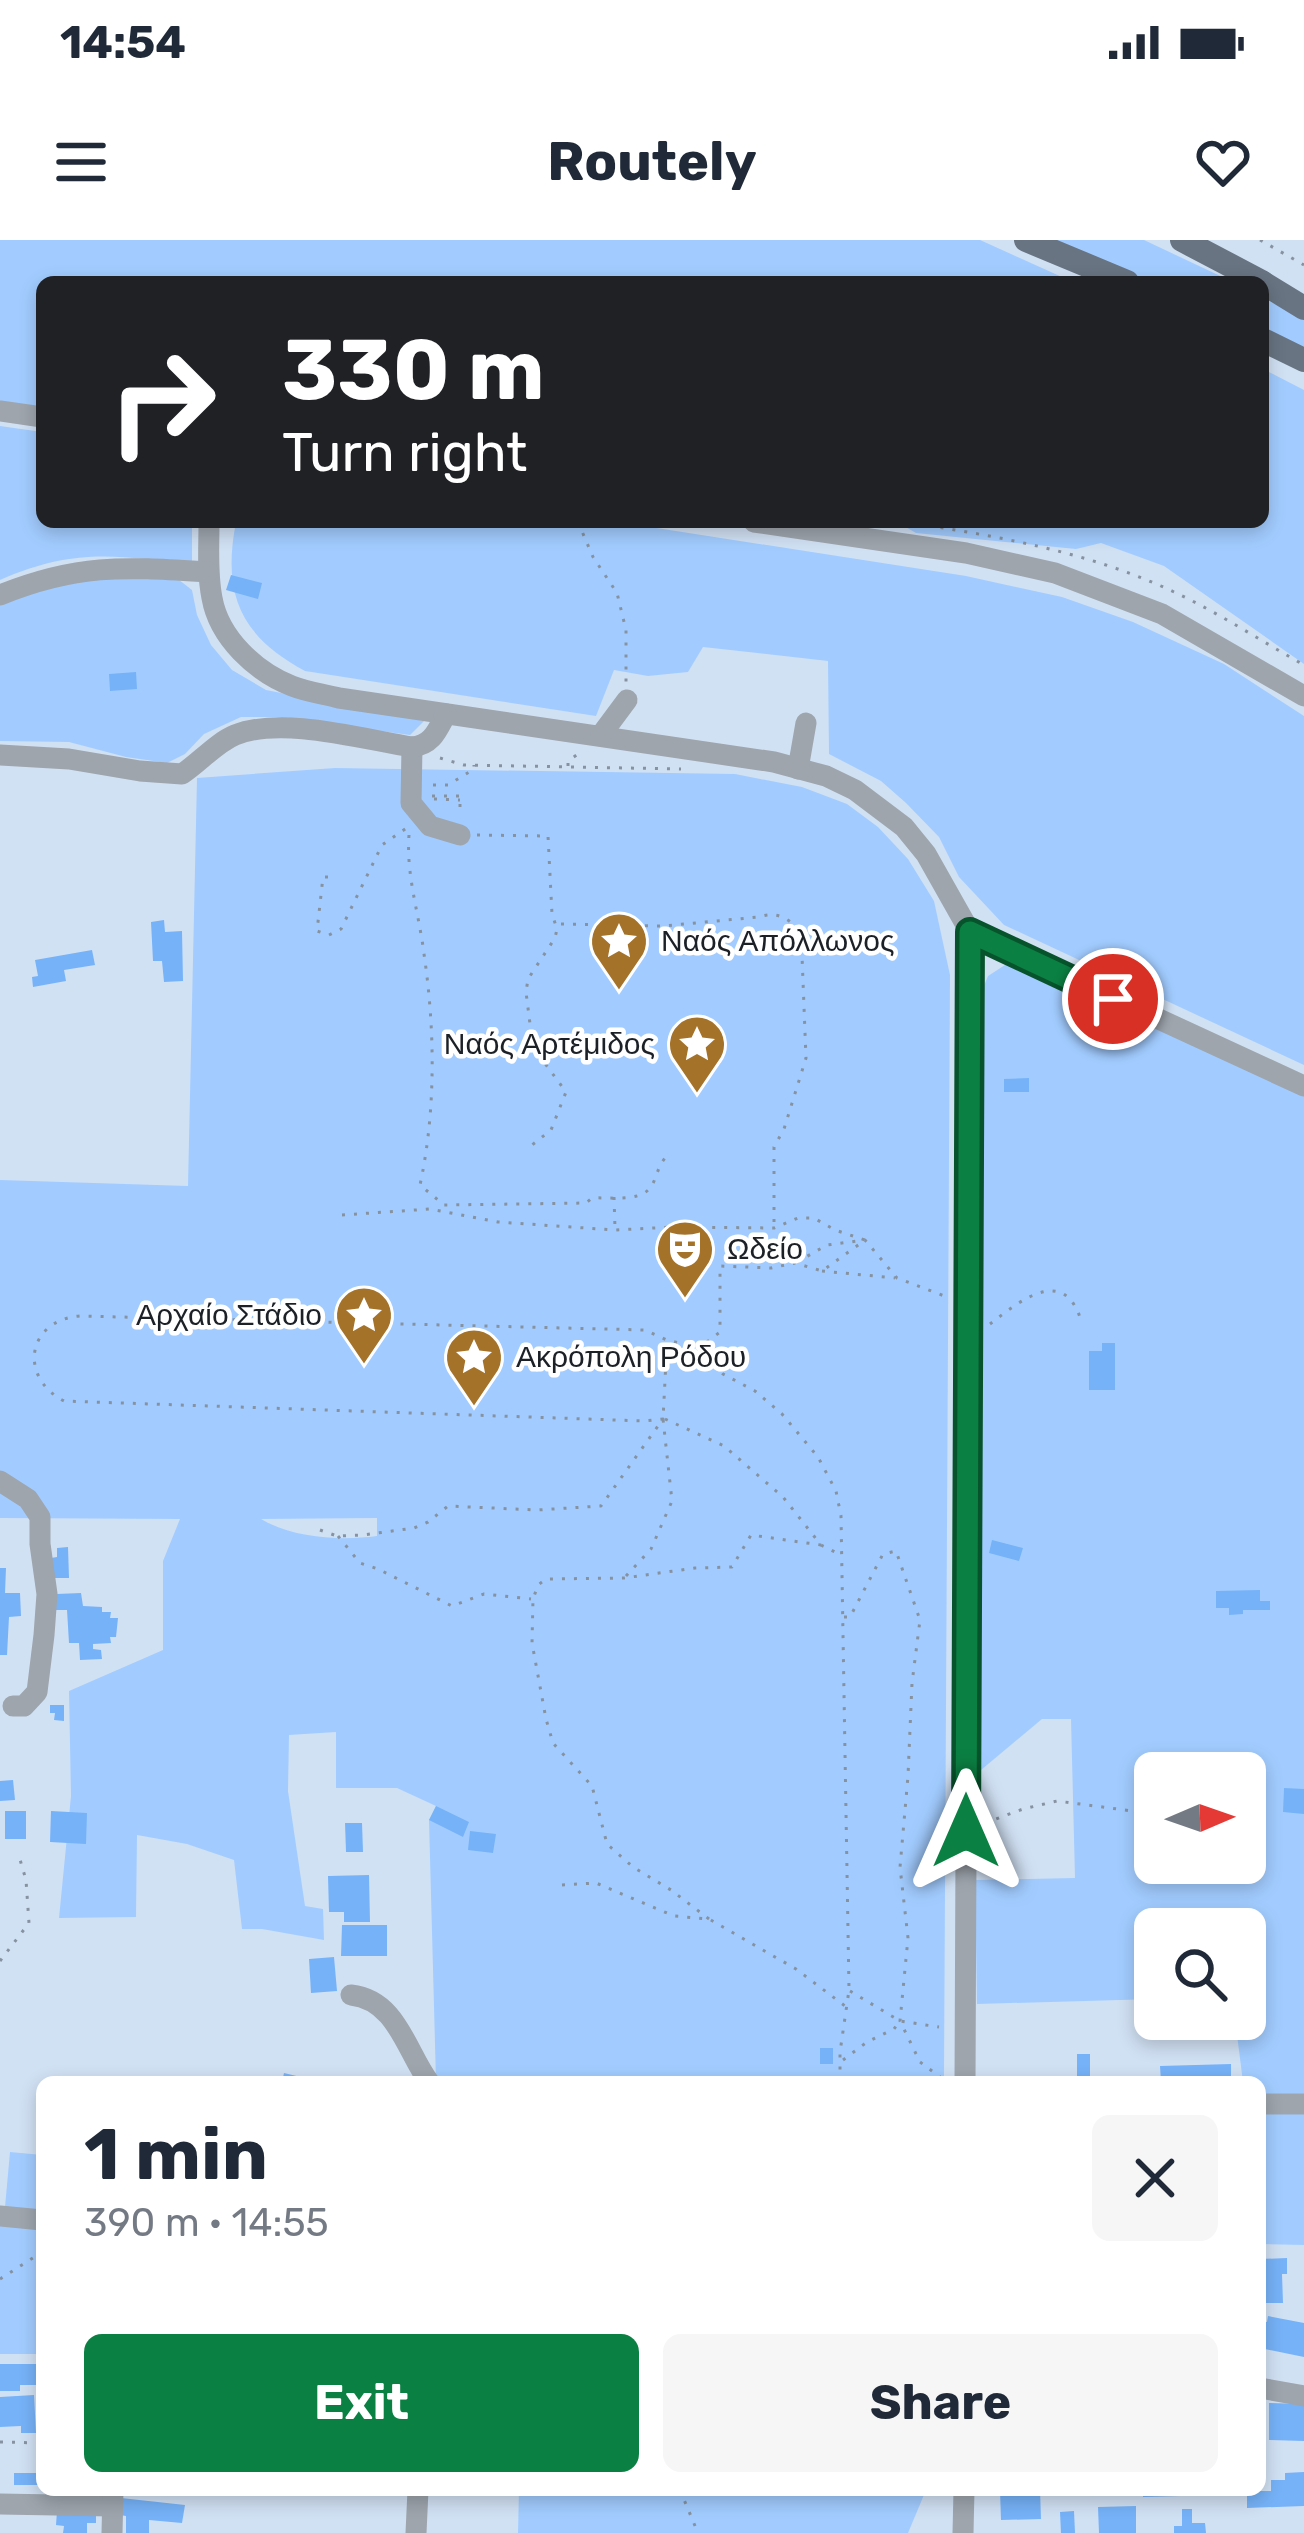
<!DOCTYPE html>
<html lang="en">
<head>
<meta charset="utf-8">
<style>
  :root { --surface:#fff; --page:#f6f6f7; --text:#1f2937; --muted:#747a83; --accent:#0b8043 }
  body { margin:0; font-family:Rubik,sans-serif; background:var(--page); color:var(--text); height:100vh; display:flex; flex-direction:column; font-size:45px; white-space:nowrap }
  * { box-sizing:border-box; margin:0 }
  p { font-size:39px; color:var(--muted) }
  .icon { flex:none; width:66px; height:66px; fill:none; stroke:currentColor; stroke-width:2; stroke-linecap:round; stroke-linejoin:round }
  .map { position:relative; flex:1; overflow:hidden }
  .side { position:absolute; left:36px; top:1836px; width:1230px; height:420px; display:flex; flex-direction:column; background:var(--surface); border-radius:18px; box-shadow:0 6px 18px #0003 }
  .side>* { flex:none }
  .hud { position:absolute; left:36px; top:36px; width:1233px; height:252px; border-radius:18px; box-shadow:0 6px 18px #0003; background:#202124; color:#fff; overflow:hidden }
  .needle { width:78px; rotate:88deg }
  .tools { position:absolute; left:1134px; top:1512px; display:grid; gap:24px }
  .tools a { display:grid; place-items:center; width:132px; height:132px; border-radius:18px; background:var(--surface); box-shadow:0 6px 18px #0003; font-size:60px }
  .pin { position:absolute; display:grid; place-items:center; width:102px; height:102px; color:#fff; margin:-51px; border:6px solid #fff; border-radius:50%; box-shadow:0 3px 12px #0007 }
  .me { position:absolute; width:132px; margin:-66px; rotate:0deg; stroke-linejoin:round; filter:drop-shadow(0 0 9px #0008) }
  .turn { display:flex; align-items:center; gap:42px; height:252px; padding:0 48px; font-size:54px }
  .turn .icon { width:156px; height:156px; stroke-width:2.5 }
  .turn b { display:block; font-size:84px; line-height:102px }
  .round { display:grid; place-items:center; flex:none; width:126px; height:126px; border-radius:18px; background:var(--page) }
  .overview { display:flex; align-items:center; justify-content:space-between; height:204px; padding:0 48px }
  h1 { font-size:72px; font-weight:700; line-height:90px }
  .primary-button { display:flex; gap:24px; margin-top:auto; padding:24px 48px }
  .primary-button a { flex:1; height:138px; border-radius:18px; background:var(--accent); color:#fff; font-size:48px; font-weight:700; line-height:138px; text-align:center }
  .primary-button a+a { background:var(--page); color:var(--text) }
  .status { display:flex; justify-content:space-between; align-items:center; height:84px; padding:0 60px; background:var(--surface); direction:ltr }
  .status svg { height:33px; fill:currentColor }
  header { display:flex; justify-content:space-between; align-items:center; height:156px; padding:0 48px; background:var(--surface); font-size:54px; font-weight:700 }
  .map>svg:first-child { display:block }
  .green { fill:#a2ccff; fill-rule:evenodd }
  .building { fill:#76b2f8 }
  .lines { fill:none; stroke-linecap:round; stroke-linejoin:round }
  .path { stroke:#8692a0; stroke-width:3; stroke-dasharray:3 9; stroke-linecap:butt }
  .minor { stroke:#9ea5ad; stroke-width:21 }
  .major { stroke:#687482; stroke-width:24 }
  .route-casing { stroke:#07532c; stroke-width:30 }
  .route { stroke:#0b8043; stroke-width:21 }
  .labels { text-anchor:middle; stroke-width:9; stroke-linejoin:round; paint-order:stroke }
  .poi-label { font-size:30px; fill:#1c2128; stroke:#fff; text-anchor:start }
</style>
</head>
<body>
<div class="status"><b>14:54</b><svg viewBox="0 0 49 12"><path d="M0 12V9h3v3zM5 12V6h3v6zM10 12V3h3v9zM15 12V0h3v12zM26 1h20v11H26zM47 4h2v5h-2z"/></svg></div>
<header><svg class="icon" aria-label="menu" viewBox="0 0 24 24"><path d="M4 6h16M4 12h16M4 18h16"/></svg>Routely<svg class="icon" aria-label="heart" viewBox="0 0 24 24"><path d="M12 20l-8-8c-3-5 5-10 8-4 3-6 11-1 8 4z"/></svg></header>
<div class="map">
<svg width="1304" height="2293" viewBox="0 0 1304 2293">
  <rect width="100%" height="100%" fill="#d1e1f4"/>
  <g class="green">
    <path d="M0,0H980L1073,42H42V167L0,161Z"/>
    <path d="M1041,0H1144L1233,42H1149Z"/>
    <path d="M1263,58L1304,78V110L1263,90Z"/>
    <path d="M1263,129L1304,150V424L1164,326L1101,303L1076,309L916,293L897,282H1263Z"/>
    <path d="M0,186L42,192V282H192V325C115,315 74,308 0,340Z"/>
    <path d="M236,282H618L966,336L1062,357L1133,382L1224,424L1304,476V825L1004,685L959,637L939,597L906,563L881,541L829,514L828,421L703,407L688,432L648,436L614,430L596,476L305,431C240,396 222,354 236,282Z"/>
    <path d="M174,336L192,350L197,375L211,405L232,430L266,450L424,481L410,495L276,477H241L204,494L185,514L167,523L126,517L69,502L0,501V363L86,337Z"/>
    <path d="M335,528L735,534L802,547L847,564L878,587L908,619L934,661L950,735L944,1837L436,1841L429,1580L436,1566L397,1548H336V1492L289,1495L288,1551L305,1666L323,1669L324,1700L262,1689H242L234,1620L187,1604L137,1595L136,1677L59,1678L71,1556L69,1451L163,1410V1321L180,1279L0,1278V940L188,946L197,538ZM377,1278V1296C340,1301 293,1298 261,1279Z"/>
    <path d="M1005,725L1031,727L1304,850V1858H1260V1842H1243L1235,1779H1245V1689H1155V1759L977,1764L975,1640L1075,1638L1071,1479H1042L975,1535L978,760L988,736ZM1155,1533H1245V1623H1155Z"/>
    <path d="M1260,1870H1304V2005L1260,2004Z"/>
    <path d="M10,1912L42,1915V1971L5,1967Z"/>
    <path d="M0,1978L42,1982V2114H0Z"/>
    <path d="M519,2250H926L908,2293H518Z"/>
  </g>
  <g class="building">
    <path d="M231,335L262,343L258,359L226,350Z"/>
    <path d="M136,432L137,449L110,451L109,434Z"/>
    <path d="M164,680L165,692L182,691L183,741L164,742L162,721H153L151,682Z"/>
    <path d="M92,710L95,725L64,730L66,741L33,747L32,737L38,736L35,720Z"/>
    <path d="M1029,838V852H1004V839Z"/>
    <path d="M1102,1103H1115V1150H1089V1111H1102Z"/>
    <path d="M992,1300L1023,1308L1019,1321L989,1313Z"/>
    <path d="M68,1307L69,1338H53L51,1318L57,1317V1308Z"/>
    <path d="M0,1328H6L5,1353H20L21,1376L9,1377L7,1415H0Z"/>
    <path d="M1260,1350V1361H1270V1370H1243V1374L1229,1375V1368H1216V1351Z"/>
    <path d="M81,1353L83,1366L102,1367V1372H111L110,1378H118L116,1397H110L111,1403L93,1404V1409L101,1410L102,1419L80,1420L79,1403H69L67,1370H55L56,1354Z"/>
    <path d="M50,1465H64V1481L54,1480L55,1473H50Z"/>
    <path d="M13,1540L15,1560L0,1561V1541Z"/>
    <path d="M1284,1548L1304,1549V1574L1283,1572Z"/>
    <path d="M436,1566L469,1582L463,1597L429,1580Z"/>
    <rect x="5" y="1571" width="21" height="28"/>
    <path d="M51,1571L87,1573L86,1604L50,1602Z"/>
    <path d="M1263,1575L1264,1595H1256V1601L1247,1602L1246,1576Z"/>
    <path d="M345,1583H362L363,1612H346Z"/>
    <path d="M470,1591L496,1594L493,1613L468,1610Z"/>
    <path d="M369,1635L370,1682H344V1672H329L328,1636Z"/>
    <path d="M342,1685H387V1716H341Z"/>
    <path d="M334,1717L337,1751L311,1753L309,1719Z"/>
    <rect x="820" y="1808" width="13" height="16"/>
    <path d="M1077,1814H1090V1837H1109V1842H1077Z"/>
    <path d="M1231,1824V1836L1226,1837V1842H1161L1160,1826Z"/>
    <path d="M284,1833L313,1840L312,1842H282Z"/>
    <path d="M1287,2018V2034H1282L1283,2063H1265V2055H1260V2019Z"/>
    <path d="M1268,2076L1304,2083V2117L1260,2108V2081L1267,2082Z"/>
    <path d="M0,2124H36L39,2145H20V2151H0Z"/>
    <path d="M34,2155L36,2193H21V2186L0,2187V2157Z"/>
    <path d="M1269,2163L1304,2164V2201L1269,2200Z"/>
    <path d="M1304,2232V2266L1247,2268V2251H1271V2240H1285V2233Z"/>
    <rect x="14" y="2233" width="24" height="12"/>
    <path d="M1000,2250H1040L1041,2279L1001,2280Z"/>
    <path d="M1143,2250H1180V2256L1143,2257Z"/>
    <path d="M121,2258L185,2265L182,2283L149,2280V2293H126V2276L120,2275Z"/>
    <path d="M1136,2266V2293H1099L1098,2267Z"/>
    <path d="M1182,2269H1192V2283H1205L1206,2293H1174V2286H1182Z"/>
    <path d="M57,2271L96,2273V2283H87V2293H63L64,2286L56,2285Z"/>
    <path d="M1074,2271L1075,2293H1061L1060,2272Z"/>
  </g>
  <g class="lines">
    <g class="path">
      <path d="M1260,0L1304,25"/>
      <path d="M578,282L593,317L617,353L626,390V443"/>
      <path d="M905,282C997,296 1090,312 1174,352C1219,373 1261,401 1304,425"/>
      <path d="M440,518L464,525L681,529"/>
      <path d="M568,526V521L581,512"/>
      <path d="M433,545H448L474,529V525"/>
      <path d="M432,556H460V572"/>
      <path d="M434,559L460,560"/>
      <path d="M409,595C406,636 419,673 424,714C435,789 436,871 420,945L444,965L586,963L592,958C607,957 638,962 649,949C658,939 656,926 668,915"/>
      <path d="M477,595L548,596L552,674L557,689L555,698L528,739L526,752L530,784L541,818L566,852L551,890L532,905"/>
      <path d="M328,637H323L317,691L329,695L341,689L382,605L408,587"/>
      <path d="M561,684L663,686L759,677C778,671 786,678 801,690L806,818L784,889L774,907V987"/>
      <path d="M614,957L615,988"/>
      <path d="M342,975L430,969L498,982L615,990L674,987L774,988L798,978H814L835,990L865,1000L822,1031L795,1023L771,1028L720,1026V1092L699,1108"/>
      <path d="M797,1022L827,1005L865,1000L897,1038L947,1057"/>
      <path d="M822,1031L895,1038"/>
      <path d="M990,1084C1022,1059 1066,1024 1082,1084"/>
      <path d="M665,1179L724,1206L783,1257L821,1305L839,1314"/>
      <path d="M320,1290L337,1296L363,1295L414,1288L428,1282L448,1266L537,1270L601,1266L663,1179L644,1181L64,1161C18,1137 27,1080 80,1076L645,1090L667,1100L699,1108L723,1134L755,1151L782,1174L818,1217L836,1251L841,1276L849,1750L840,1812V1842"/>
      <path d="M338,1296L360,1323L378,1329L452,1366L484,1354L531,1359"/>
      <path d="M626,1336L651,1309L672,1261L663,1179L667,1102"/>
      <path d="M844,1377H850L883,1314L896,1311L920,1380L912,1443L908,1536L900,1627L908,1698L900,1781L920,1822L940,1837V1842"/>
      <path d="M985,1583L1023,1569L1057,1561L1155,1574"/>
      <path d="M562,1645L596,1643L674,1676L709,1679L796,1729L845,1766"/>
      <path d="M709,1679L671,1650L633,1627L607,1604L592,1546L553,1503L546,1479L532,1403L533,1359L538,1345L546,1339L624,1338L695,1328L732,1327L751,1295L821,1305"/>
      <path d="M0,1721L29,1683L26,1640L19,1616"/>
      <path d="M850,1751L900,1781L939,1787"/>
      <path d="M843,1820L867,1802L894,1789L899,1782"/>
      <path d="M0,2039L42,2012"/>
      <path d="M0,2202L42,2203"/>
      <path d="M680,2250L698,2293"/>
    </g>
    <g class="minor">
      <path d="M0,171L42,177"/>
      <path d="M209,282C209,308 207,333 212,358C219,398 256,432 292,446C307,452 324,454 339,458L774,522L826,536L855,550L904,587L926,614L970,692L1304,846"/>
      <path d="M754,282L966,313L1055,333L1162,374L1304,456"/>
      <path d="M0,355C79,323 126,327 208,332"/>
      <path d="M601,495L627,460"/>
      <path d="M412,507L411,563L430,586L460,595"/>
      <path d="M0,515L69,519L140,531L182,534C200,522 216,503 235,495C282,476 362,499 412,507C432,505 437,491 446,474"/>
      <path d="M798,529L806,483"/>
      <path d="M0,1241L28,1259L40,1277V1304L47,1354L44,1395L37,1452L24,1466H13"/>
      <path d="M351,1755C397,1760 406,1811 429,1842"/>
      <path d="M965,1842L970,692"/>
      <path d="M1260,1864H1304"/>
      <path d="M0,1976L42,1980"/>
      <path d="M1260,2148L1304,2156"/>
      <path d="M0,2264L112,2266"/>
      <path d="M112,2293L113,2250"/>
      <path d="M416,2293L418,2250"/>
      <path d="M963,2293L964,2250"/>
    </g>
    <g class="major">
      <path d="M1026,0L1127,42"/>
      <path d="M1182,0L1262,42"/>
      <path d="M1263,43L1304,68"/>
      <path d="M1263,100L1304,120"/>
    </g>
  </g>
  <g class="lines">
    <defs>
      <path id="route" d="M966,1591L970,692L1113,759"/>
    </defs>
    <use href="#route" class="route-casing"/>
    <use href="#route" class="route"/>
  </g>
  <defs>
    <symbol id="sight-pin" viewBox="-11 -11 22 30"><path d="M0 17L-7.5 6A9.5 9.5 0 1 1 7.5 6Z" fill="#a47229" stroke="#fff"/><path d="M0-6L1.8-2.2L6-1.7L2.9 1.2L3.7 5.4L0 3.3L-3.7 5.4L-2.9 1.2L-6-1.7L-1.8-2.2Z" fill="#fff"/></symbol>
    <symbol id="theatre-pin" viewBox="-11 -11 22 30"><path d="M0 17L-7.5 6A9.5 9.5 0 1 1 7.5 6Z" fill="#a47229" stroke="#fff"/><path d="M-5-5.5Q0-4 5-5.5V0Q5 5 0 6Q-5 5-5 0ZM-3.3-2.5H-1v1.5H-3.3ZM1-2.5H3.3v1.5H1ZM-2.8 1Q0 5.5 2.8 1Z" fill="#fff"/></symbol>
  </defs>
  <g fill-rule="evenodd">
    <use href="#sight-pin" x="586" y="668" width="66" height="90"/>
    <use href="#sight-pin" x="664" y="771" width="66" height="90"/>
    <use href="#theatre-pin" x="652" y="976" width="66" height="90"/>
    <use href="#sight-pin" x="331" y="1042" width="66" height="90"/>
    <use href="#sight-pin" x="441" y="1084" width="66" height="90"/>
  </g>
  <g class="labels">
    <g class="poi-label">
      <text x="661" y="711">Ναός Απόλλωνος</text>
      <text x="655" y="814" text-anchor="end">Ναός Αρτέμιδος</text>
      <text x="727" y="1019">Ωδείο</text>
      <text x="322" y="1085" text-anchor="end">Αρχαίο Στάδιο</text>
      <text x="516" y="1127">Ακρόπολη Ρόδου</text>
    </g>
  </g>
</svg>
<div class="tools">
<a><svg class="needle" viewBox="-14 -14 28 28"><path d="M0-13l5 13h-10z" fill="#e53935"/><path d="M0 13l5-13h-10z" fill="#747a83"/></svg></a>
<a><svg class="icon" aria-label="search" viewBox="0 0 24 24"><circle cx="10" cy="10" r="6"/><path d="M15 15l6 6"/></svg></a>
</div>
<div class="pin" style="left:1113px;top:759px;background:#d93025"><svg class="icon" aria-label="arrive" viewBox="0 0 24 24"><path d="M6 21V4h12l-3 4 3 4H6"/></svg></div>
<svg class="me" style="left:966px;top:1591px" viewBox="-20 -20 40 40"><path d="M0-17L14 15 0 8-14 15z" fill="#0b8043" stroke="#fff" stroke-width="4"/></svg>
<div class="hud">
<div class="turn"><svg class="icon" aria-label="right" viewBox="0 0 24 24"><path d="M7 20v-9h11M14 6l5 5-5 5"/></svg><div><b>330 m</b>Turn right</div></div>
</div>
<section class="side">
<div class="overview"><div><h1>1 min</h1><p>390 m · 14:55</p></div><a class="round"><svg class="icon" aria-label="close" viewBox="0 0 24 24"><path d="M6 6l12 12M18 6L6 18"/></svg></a></div>
<div class="primary-button"><a>Exit</a><a>Share</a></div>
</section>
</div>
</body>
</html>
